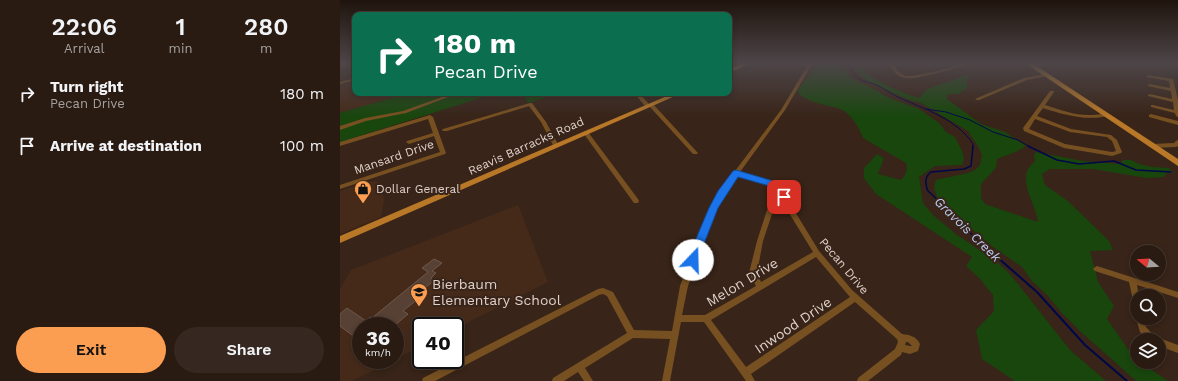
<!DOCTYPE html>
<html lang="en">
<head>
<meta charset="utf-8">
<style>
  :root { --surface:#2a1b12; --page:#362820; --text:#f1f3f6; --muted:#a5a19f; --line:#463932; --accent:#fb9e51 }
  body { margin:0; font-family:"Work Sans",sans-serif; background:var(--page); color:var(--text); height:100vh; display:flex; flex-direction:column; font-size:15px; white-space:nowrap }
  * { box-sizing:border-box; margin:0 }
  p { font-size:13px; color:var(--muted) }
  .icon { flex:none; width:22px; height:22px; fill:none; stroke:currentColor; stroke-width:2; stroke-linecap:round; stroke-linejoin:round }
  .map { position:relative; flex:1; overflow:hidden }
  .sheet { display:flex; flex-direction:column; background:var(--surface); width:340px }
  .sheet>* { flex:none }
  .banner { position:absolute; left:12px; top:12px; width:380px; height:84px; border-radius:8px; box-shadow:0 2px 6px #0003,0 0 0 1px var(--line); background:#0b6e4f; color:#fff; overflow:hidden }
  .needle { width:26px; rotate:288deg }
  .buttons { position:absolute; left:790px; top:245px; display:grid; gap:8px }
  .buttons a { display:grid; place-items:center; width:36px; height:36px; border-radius:50%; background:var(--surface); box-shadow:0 2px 6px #0003,0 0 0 1px var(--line); font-size:20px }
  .speed { position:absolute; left:12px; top:317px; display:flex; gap:8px; font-size:20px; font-weight:700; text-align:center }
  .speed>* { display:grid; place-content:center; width:52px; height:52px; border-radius:50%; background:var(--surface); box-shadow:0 2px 6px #0003,0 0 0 1px var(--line); line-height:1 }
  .speed small { font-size:10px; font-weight:400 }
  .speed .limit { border:2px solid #111; border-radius:6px; background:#fff; color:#111 }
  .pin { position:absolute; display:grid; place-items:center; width:34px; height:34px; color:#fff; margin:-17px; border-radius:8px; box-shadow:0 2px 6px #0006 }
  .me { position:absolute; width:44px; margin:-22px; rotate:21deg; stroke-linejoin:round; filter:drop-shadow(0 0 3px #0008) }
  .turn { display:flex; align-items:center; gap:14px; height:84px; padding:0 16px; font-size:18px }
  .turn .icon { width:52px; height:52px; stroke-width:2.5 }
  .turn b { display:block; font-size:28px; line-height:34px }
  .eta { display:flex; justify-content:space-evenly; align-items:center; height:68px; text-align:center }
  .eta b { font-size:24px; font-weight:600; line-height:28px }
  .button { display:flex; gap:8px; margin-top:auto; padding:8px 16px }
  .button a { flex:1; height:46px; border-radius:24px; background:var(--accent); color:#111; font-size:16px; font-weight:600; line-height:46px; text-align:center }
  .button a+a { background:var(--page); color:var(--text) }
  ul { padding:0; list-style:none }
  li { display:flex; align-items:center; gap:12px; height:52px; padding:0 16px }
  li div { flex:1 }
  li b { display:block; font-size:15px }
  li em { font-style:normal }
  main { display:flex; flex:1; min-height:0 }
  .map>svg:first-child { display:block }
  .built { fill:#452a1a }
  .green { fill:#18460d }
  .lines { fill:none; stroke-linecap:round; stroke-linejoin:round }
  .stream-far2 { stroke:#00084a; stroke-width:1 }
  .stream-far1 { stroke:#00084a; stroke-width:1.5 }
  .stream { stroke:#00084a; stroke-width:2 }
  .building { fill:#574034; stroke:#6f574b }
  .minor { fill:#775021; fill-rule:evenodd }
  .major { fill:#b87827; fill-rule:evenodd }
  .route { fill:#1a73e8; stroke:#114b97 }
  .labels { text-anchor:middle; stroke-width:4; stroke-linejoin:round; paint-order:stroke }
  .street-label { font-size:12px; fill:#dfd1ca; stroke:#382418 }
  .poi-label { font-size:12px; fill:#dfd1ca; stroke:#382418; text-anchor:start }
  .water-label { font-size:13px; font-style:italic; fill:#bacff6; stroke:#382418 }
  .near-street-label { font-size:14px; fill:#dfd1ca; stroke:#382418 }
  .near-poi-label { font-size:14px; fill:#dfd1ca; stroke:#382418; text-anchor:start }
</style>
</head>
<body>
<main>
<section class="sheet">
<div class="eta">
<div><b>22:06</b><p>Arrival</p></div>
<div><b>1</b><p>min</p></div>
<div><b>280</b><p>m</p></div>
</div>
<ul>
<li><svg class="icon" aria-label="right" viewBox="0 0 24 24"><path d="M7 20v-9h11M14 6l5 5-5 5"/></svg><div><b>Turn right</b><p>Pecan Drive</p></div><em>180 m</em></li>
<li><svg class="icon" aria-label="arrive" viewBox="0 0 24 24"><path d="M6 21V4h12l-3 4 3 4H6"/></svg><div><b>Arrive at destination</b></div><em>100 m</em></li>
</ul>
<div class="button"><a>Exit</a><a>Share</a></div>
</section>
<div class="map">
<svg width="838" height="381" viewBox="0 0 838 381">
  <rect width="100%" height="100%" fill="#382418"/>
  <g class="built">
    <path d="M15,80V93H69L0,113V84Z"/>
    <path d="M36,181L41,183L44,200L41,217L0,234V191L27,182Z"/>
    <path d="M178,205L208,282L115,329V326H81V346L55,359V326H21V360H54L12,381H0V289L11,270Z"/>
  </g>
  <g class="green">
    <path d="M478,63H506V70L510,78L532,88L547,97L579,109L599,123L606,132L615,137L622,151L624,159L622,165L595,166L579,177L583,203L592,214L617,235L656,261L670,274L730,350L766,381H675L642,359L636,330L654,311L653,295L639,278L626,266L632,257L536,194L524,178V168L537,154L544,158L538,174L561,180C566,175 568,170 566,163L523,138C520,129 510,112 500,109C486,104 467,104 457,91Z"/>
    <path d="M517,63H530V65L524,67L525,72C541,84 560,92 579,98L587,89L630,74L626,82L628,87L618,94H607V99L641,124L665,132L686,146C676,153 668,154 657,159L656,168L641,184V198L645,204L698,222C696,206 682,187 687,171C689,167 693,163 695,161L694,155L696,152L743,161L780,164L783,160H791L799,164L812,167L829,168L833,173H827L824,177L807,178L753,169H710L702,174L705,185L728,201L769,241L773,250L750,251L758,282L774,306L767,319L797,362H800L828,381H797L794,379L740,331L721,312L708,296L692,281L682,267L653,247L619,218L597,197L594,187L596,180L628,173L635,170L640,165L642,156L639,148L628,131L581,103L567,99L529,82L516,72L514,65Z"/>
    <path d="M69,93H165L151,97L150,95L0,142V113Z"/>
    <path d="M182,93H220L188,103Z"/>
  </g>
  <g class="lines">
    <g class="stream-far2">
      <path d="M510,63L509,67C519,84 523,79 539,86C545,89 551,94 558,97C584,109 617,119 633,144V147"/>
      <path d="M586,109L606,112L630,120L653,132L678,140L690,147"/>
    </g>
    <g class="stream-far1">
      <path d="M633,146L631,166L624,169L591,172C584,177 585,184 588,191L621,221L633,236L650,251"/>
      <path d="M688,146L717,160L739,164L774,161L796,170L831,172"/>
    </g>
    <path class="stream" d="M649,250L697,292L745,345L787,381"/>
  </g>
  <path class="building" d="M94,259L102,263L92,271L96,273L91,278L95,280L81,291L85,293L63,311L68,314L54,326H21V334L17,331L12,335L0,326V314L7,308L26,321L30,317L32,318L88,272L82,268Z"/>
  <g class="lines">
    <g class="minor">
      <path d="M6,63H14L0,67V65Z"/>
      <path d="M469,63H473L445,110L400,172L436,183L441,182L448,186L449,191L446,194L454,210L479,251L512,290L562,334C570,335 576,336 580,344L578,351L570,354L562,352L561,355L528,381H517L518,378L555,349L558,342L557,339L515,302L411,374L415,381H406L364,322H341L330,381H322L330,339L293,338L245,368L253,381H244L238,372L224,381H212L213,378L287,333L267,296L263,294L259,295L95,381H82L83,378L258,289L263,288L273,292L294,330L332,331L340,286L370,208L383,187L441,110ZM397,175L437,187L441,196L427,210L417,241L409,273L416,286L365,315H342L348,286L376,208L387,189ZM443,201L449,213L473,252L421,282L417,273L423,241L433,211ZM476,257L510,297L406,367L371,320ZM566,342H568L572,346H570L565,345Z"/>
      <path d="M549,63H553C556,69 560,75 567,76C575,77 616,67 623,63H627L626,66C613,69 601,72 589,75C582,76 574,79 567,78C558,78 552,71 549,63Z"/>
      <path d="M830,63L838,64V66L830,64Z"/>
      <path d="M705,74L707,75V76L687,80L639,100H637L635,99L684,78Z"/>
      <path d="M807,75L833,79L838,100V117L836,116L835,113L811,107V105H813L834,110L833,102L808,96V95L810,94L832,99L831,91L808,86V85L810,84L830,88L829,81L807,77Z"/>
      <path d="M15,78V80L0,84V82Z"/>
      <path d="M710,91H714V92L705,105C721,110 736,116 753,115C758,115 764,113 769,115L768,116C745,121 725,115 703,108L697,116L731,129L771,135L777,140L782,152L781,153L772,156L724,148L684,131L683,128ZM695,119L730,132L767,137L772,141L776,151L772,152L725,144L689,129Z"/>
      <path d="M113,93H119L66,113L26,121L0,130V126L25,118L63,111Z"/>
      <path d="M294,93H299L309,104H313L357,152L358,153L357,154H353L310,107H306Z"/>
      <path d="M190,103H192L206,122L219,146L218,147H214L201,122L189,106L107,131H103L102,130L103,129Z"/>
      <path d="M811,114L838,121V125L809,117V115Z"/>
      <path d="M90,115L93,117L106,153L105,154L0,189V185L100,152L94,136L69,144L66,142L67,141L93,133L88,119L0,146V142Z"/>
      <path d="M246,131L248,132L298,199L299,201L298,203H294L244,134L243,133Z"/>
      <path d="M838,140V146L836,147L812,148L809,146L812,144L834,143L836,141Z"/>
      <path d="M757,266L838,292V298L797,285L799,296H797V306L794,305L789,282L755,271L753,269L755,267Z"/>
      <path d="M797,316V318H804L806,327L817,339L819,338L838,345V353L819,346V340H809L800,332L796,318Z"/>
    </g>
    <g class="major">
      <path d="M402,63H411L389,73V69Z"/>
      <path d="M685,63H692L838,159V166Z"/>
      <path d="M334,93H342L0,243V236Z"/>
    </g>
  </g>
  <linearGradient id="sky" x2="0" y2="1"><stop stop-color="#1f140d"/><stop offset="0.54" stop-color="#4d4548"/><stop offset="1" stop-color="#4d4548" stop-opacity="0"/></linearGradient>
  <rect width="838" height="117" fill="url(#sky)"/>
  <path class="route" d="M396,170L440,183L444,186L449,197L444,200L441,199L437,190L433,187L398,177L378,208L356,264L353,265L349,264L347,260L369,208L378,191L393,171Z"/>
  <defs>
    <symbol id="shop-pin" viewBox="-11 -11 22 30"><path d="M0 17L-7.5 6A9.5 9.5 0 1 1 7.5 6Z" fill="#fb9e51" stroke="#382418"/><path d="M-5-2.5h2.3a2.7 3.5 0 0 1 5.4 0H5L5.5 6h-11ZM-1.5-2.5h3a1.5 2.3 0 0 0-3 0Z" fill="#111"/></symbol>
    <symbol id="school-pin" viewBox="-11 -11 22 30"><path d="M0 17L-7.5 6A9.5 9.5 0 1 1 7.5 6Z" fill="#fb9e51" stroke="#382418"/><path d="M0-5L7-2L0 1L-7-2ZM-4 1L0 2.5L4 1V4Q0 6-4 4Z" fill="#111"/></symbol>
  </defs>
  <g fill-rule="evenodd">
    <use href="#shop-pin" x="13" y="179" width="20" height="27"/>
    <use href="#school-pin" x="69" y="282" width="20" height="27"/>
  </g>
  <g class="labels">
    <g class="street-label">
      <text transform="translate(186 146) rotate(-24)" y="4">Reavis Barracks Road</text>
      <text transform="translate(54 157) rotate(-19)" y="4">Mansard Drive</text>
      <text transform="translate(504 266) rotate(50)" y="4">Pecan Drive</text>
    </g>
    <g class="poi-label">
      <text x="36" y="193">Dollar General</text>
    </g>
    <g class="water-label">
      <text transform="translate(628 229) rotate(44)" y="5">Gravois Creek</text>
    </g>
    <g class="near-street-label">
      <text transform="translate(402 282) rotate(-31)" y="5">Melon Drive</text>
      <text transform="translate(453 325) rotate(-34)" y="5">Inwood Drive</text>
    </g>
    <g class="near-poi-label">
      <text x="92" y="289">Bierbaum<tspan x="92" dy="16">Elementary School</tspan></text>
    </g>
  </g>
</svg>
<div class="buttons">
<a><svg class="needle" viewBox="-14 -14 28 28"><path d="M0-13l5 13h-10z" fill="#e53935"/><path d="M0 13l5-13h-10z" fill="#a5a19f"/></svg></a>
<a><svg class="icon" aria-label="search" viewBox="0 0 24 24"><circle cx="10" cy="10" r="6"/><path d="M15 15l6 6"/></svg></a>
<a><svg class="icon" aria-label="layers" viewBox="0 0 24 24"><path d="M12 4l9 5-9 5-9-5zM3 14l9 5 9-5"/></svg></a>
</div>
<div class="speed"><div>36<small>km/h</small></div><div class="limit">40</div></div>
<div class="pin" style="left:444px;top:197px;background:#d93025"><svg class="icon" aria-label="arrive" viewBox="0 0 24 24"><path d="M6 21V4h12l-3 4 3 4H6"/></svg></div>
<svg class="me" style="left:353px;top:260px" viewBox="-20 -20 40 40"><circle r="19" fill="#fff"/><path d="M0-13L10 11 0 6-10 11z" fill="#1a73e8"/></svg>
<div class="banner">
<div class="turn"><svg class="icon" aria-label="right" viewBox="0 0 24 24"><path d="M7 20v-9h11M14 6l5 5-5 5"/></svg><div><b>180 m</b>Pecan Drive</div></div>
</div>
</div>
</main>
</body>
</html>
